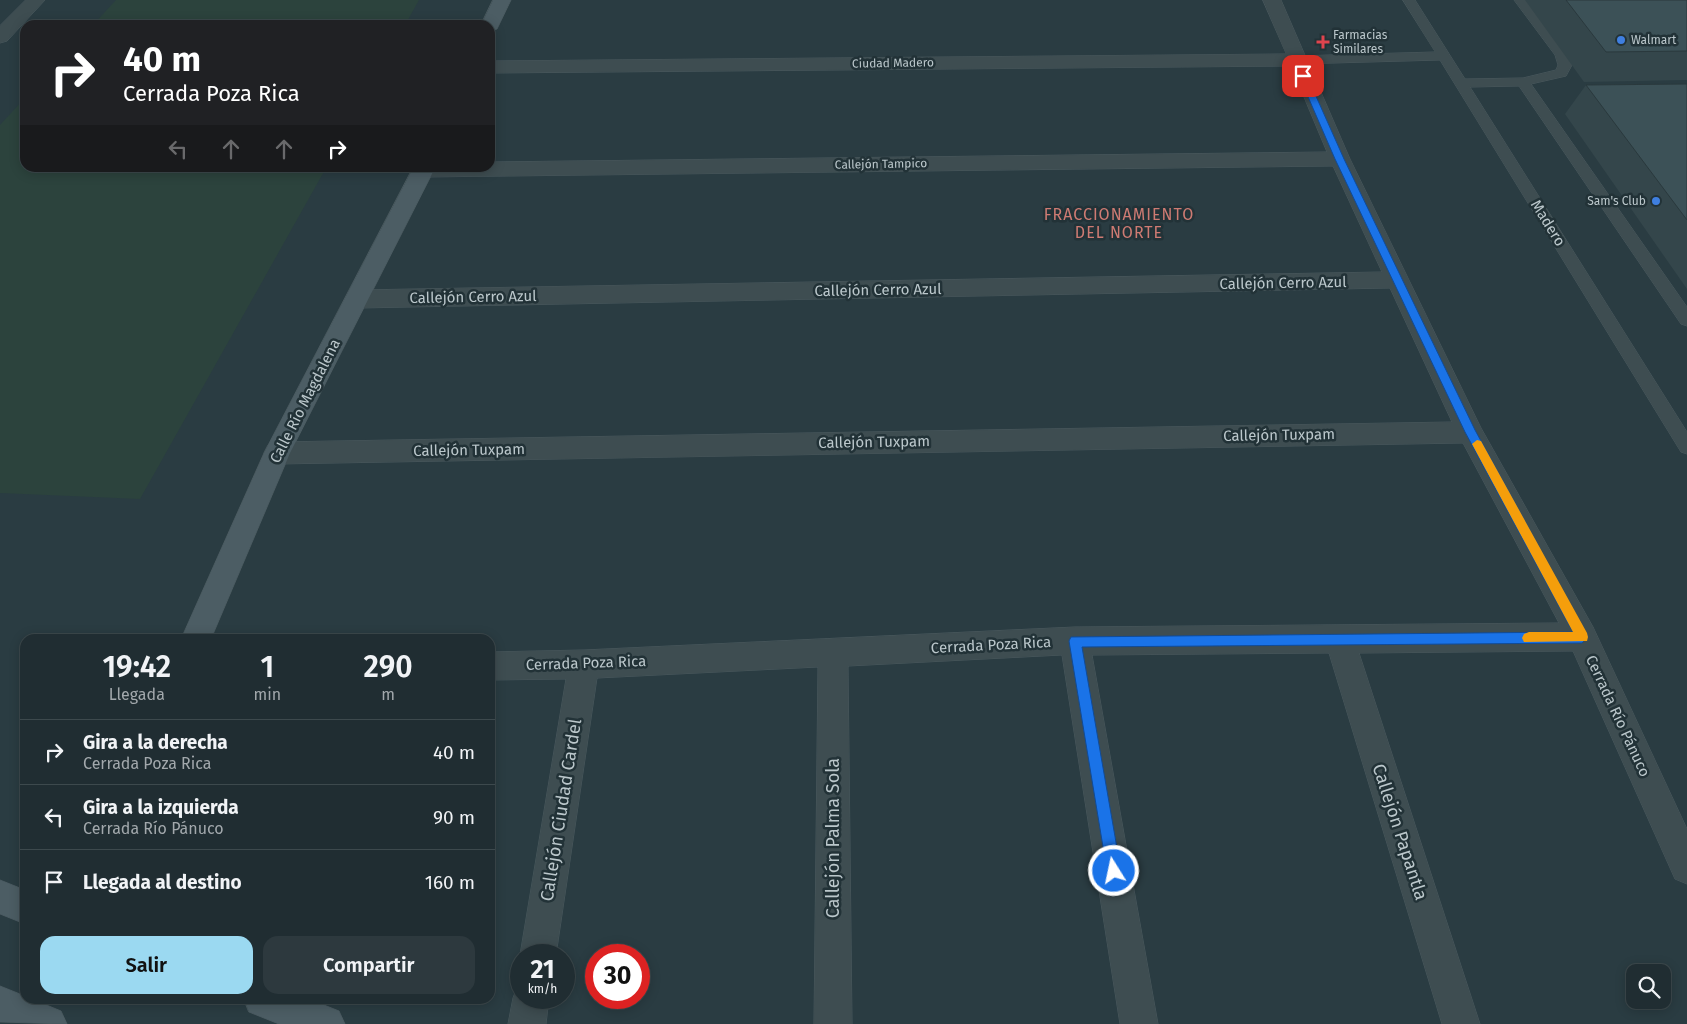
<!DOCTYPE html>
<html lang="es">
<head>
<meta charset="utf-8">
<style>
  :root { --surface:#202d32; --page:#2d393e; --text:#f1f3f6; --muted:#a2a8ac; --line:#3d494d; --accent:#9bd9f1 }
  body { margin:0; font-family:"Fira Sans",sans-serif; background:var(--page); color:var(--text); height:100vh; display:flex; flex-direction:column; font-size:19px; white-space:nowrap }
  * { box-sizing:border-box; margin:0 }
  p { font-size:16px; color:var(--muted) }
  .icon { flex:none; width:28px; height:28px; fill:none; stroke:currentColor; stroke-width:2; stroke-linecap:round; stroke-linejoin:round }
  .map { position:relative; flex:1; overflow:hidden }
  .panel { position:absolute; left:20px; top:634px; width:475px; height:370px; display:flex; flex-direction:column; background:var(--surface); border-radius:15px; box-shadow:0 2px 12px #0003,0 0 0 1px var(--line) }
  .panel>* { flex:none }
  .top-card { position:absolute; left:20px; top:20px; width:475px; height:152px; border-radius:15px; box-shadow:0 2px 12px #0003,0 0 0 1px var(--line); background:#202124; color:#fff; overflow:hidden }
  .buttons { position:absolute; left:1626px; top:964px; display:grid; gap:10px }
  .buttons a { display:grid; place-items:center; width:45px; height:45px; border-radius:10px; background:var(--surface); box-shadow:0 2px 12px #0003,0 0 0 1px var(--line); font-size:25px }
  .speed { position:absolute; left:510px; top:944px; display:flex; gap:10px; font-size:25px; font-weight:700; text-align:center }
  .speed>* { display:grid; place-content:center; width:65px; height:65px; border-radius:50%; background:var(--surface); box-shadow:0 2px 12px #0003,0 0 0 1px var(--line); line-height:1 }
  .speed small { font-size:12px; font-weight:400 }
  .speed .limit { border:8px solid #d22; background:#fff; color:#111 }
  .pin { position:absolute; display:grid; place-items:center; width:42px; height:42px; color:#fff; margin:-21px; border-radius:10px; box-shadow:0 2px 8px #0006 }
  .me { position:absolute; width:55px; margin:-28px; rotate:350deg; stroke-linejoin:round; filter:drop-shadow(0 0 4px #0008) }
  .turn { display:flex; align-items:center; gap:18px; height:105px; padding:0 20px; font-size:22px }
  .turn .icon { width:65px; height:65px; stroke-width:2.5 }
  .turn b { display:block; font-size:35px; line-height:42px }
  .lanes { display:flex; align-items:center; height:48px; padding:0 20px; background:#0003; justify-content:center; gap:25px; direction:ltr }
  .lanes .off { opacity:.35 }
  .eta { display:flex; justify-content:space-evenly; align-items:center; height:85px; text-align:center }
  .eta b { font-size:30px; font-weight:600; line-height:35px }
  .action { display:flex; gap:10px; margin-top:auto; padding:10px 20px }
  .action a { flex:1; height:58px; border-radius:15px; background:var(--accent); color:#111; font-size:20px; font-weight:600; line-height:58px; text-align:center }
  .action a+a { background:var(--page); color:var(--text) }
  ul { padding:0; list-style:none }
  li { display:flex; align-items:center; gap:15px; height:65px; padding:0 20px; border-top:1px solid var(--line) }
  li div { flex:1 }
  li b { display:block; font-size:19px }
  li em { font-style:normal }
  .map>svg:first-child { display:block }
  .green { fill:#2c433d }
  .lines { fill:none; stroke-linecap:round; stroke-linejoin:round }
  .lane-casing { stroke:#4a595e; stroke-width:1 }
  .street-casing { stroke:#4a595e; stroke-width:1 }
  .secondary-casing { stroke:#4a595e; stroke-width:1 }
  .lane { fill:#3e4d51; fill-rule:evenodd }
  .street { fill:#3e4d51; fill-rule:evenodd }
  .secondary { fill:#4c5d64; fill-rule:evenodd }
  .wall { fill:#34464b }
  .building { fill:#3c5157; stroke:#2a393d }
  .route { fill:#1a73e8; stroke:#114b97 }
  .slow { fill:#f59e0b }
  .shop-dot { fill:#3f7fe0; stroke:#223237; stroke-width:2 }
  .health-dot { fill:#e0444e; stroke:#223237; stroke-width:2 }
  .labels { text-anchor:middle; stroke-width:5; stroke-linejoin:round; paint-order:stroke }
  .far-poi-label { font-size:12px; fill:#bbc7cb; stroke:#223237; text-anchor:start }
  .far-street-label { font-size:12px; fill:#bbc7cb; stroke:#223237 }
  .street-label { font-size:15px; fill:#bbc7cb; stroke:#223237 }
  .neighbourhood-label { font-size:16px; letter-spacing:1px; fill:#ce7b73; stroke:#223237 }
  .near-street-label { font-size:18px; fill:#bbc7cb; stroke:#223237 }
</style>
</head>
<body>
<div class="map">
<svg width="1687" height="1024" viewBox="0 0 1687 1024">
  <rect width="100%" height="100%" fill="#2a3c42"/>
  <g class="green">
    <path d="M116,0H419L405,25H93Z"/>
    <path d="M25,98V168H326L140,499L0,493V125Z"/>
  </g>
  <g class="lines">
    <defs>
      <path id="lane" d="M1403,0H1415L1465,79L1523,78L1556,70L1558,65L1555,55L1514,0H1526L1567,55L1572,65L1566,76L1531,84L1687,307V326L1681,324L1519,86L1470,87L1687,432V454L1681,452L1440,60L1296,64L1289,60L1296,56L1435,52Z"/>
      <g id="street">
        <path d="M26,0H45L7,41L0,43V26Z"/>
        <path d="M1263,0H1281L1350,159L1481,428L1593,627L1687,829V884L1675,879L1573,651L1359,653L1480,1024H1442L1329,653L1092,655L1158,1024H1120L1062,655L848,666L852,1024H814L818,667L597,678L556,955H521V958L520,955L566,679L490,680V652L584,650L1075,627L1559,623L1463,443L277,464L268,461L264,453L268,445L277,442L1452,422L1390,288L358,308L350,305L346,299L350,293L358,290L1382,272L1333,166L423,177L416,175L412,170L414,168H490V162L1327,152L1291,66L490,73V61L1286,54Z"/>
        <path d="M521,984V998H549L546,1024H508L513,998L518,985Z"/>
      </g>
      <g id="secondary">
        <path d="M493,0H511L497,29L490,31V25H481Z"/>
        <path d="M413,168H435L290,453L211,639H181L264,453Z"/>
        <path d="M0,880L25,890V924L0,914Z"/>
        <path d="M0,986L25,996V999H32L61,1011L67,1024L0,1022Z"/>
        <path d="M244,999H309L339,1011L345,1024H279L249,1012Z"/>
      </g>
    </defs>
    <use href="#lane" class="lane-casing"/>
    <use href="#street" class="street-casing"/>
    <use href="#secondary" class="secondary-casing"/>
    <use href="#lane" class="lane"/>
    <use href="#street" class="street"/>
    <use href="#secondary" class="secondary"/>
  </g>
  <g class="wall">
    <path d="M1525,0H1687V80L1584,82Z"/>
    <path d="M1687,84V289L1565,114L1586,85Z"/>
  </g>
  <g class="building">
    <path d="M1566,0H1687V51L1606,52Z"/>
    <path d="M1687,84V220L1586,85Z"/>
  </g>
  <path class="route" d="M1303,74L1307,76L1344,159L1475,430L1588,637L1582,643L1082,647L1121,871L1119,876L1114,878L1109,876L1107,871L1069,641L1071,637L1573,632L1465,432L1335,159L1299,76Z"/>
  <path class="slow" d="M1477,440L1481,441L1587,633L1588,637L1587,641L1524,642L1522,638L1524,634L1529,632H1573L1472,444Z"/>
  <g class="shop-dot">
    <circle cx="1621" cy="40" r="5"/>
    <circle cx="1656" cy="201" r="5"/>
  </g>
  <path class="health-dot" d="M1320.5 34.5h5v5h5v5h-5v5h-5v-5h-5v-5h5z"/>
  <g class="labels">
    <g class="far-poi-label">
      <text x="1333" y="39">Farmacias<tspan x="1333" dy="14">Similares</tspan></text>
      <text x="1631" y="44">Walmart</text>
      <text x="1646" y="205" text-anchor="end">Sam's Club</text>
    </g>
    <g class="far-street-label">
      <text transform="translate(893 63) rotate(-1)" y="4">Ciudad Madero</text>
      <text transform="translate(881 164) rotate(-1)" y="4">Callejón Tampico</text>
    </g>
    <g class="street-label">
      <text transform="translate(1548 223) rotate(58)" y="5">Madero</text>
      <text transform="translate(1283 283) rotate(-1)" y="5">Callejón Cerro Azul</text>
      <text transform="translate(878 290) rotate(-1)" y="5">Callejón Cerro Azul</text>
      <text transform="translate(473 297) rotate(-1)" y="5">Callejón Cerro Azul</text>
      <text transform="translate(305 401) rotate(-63)" y="5">Calle Río Magdalena</text>
      <text transform="translate(1279 435) rotate(-1)" y="5">Callejón Tuxpam</text>
      <text transform="translate(874 442) rotate(-1)" y="5">Callejón Tuxpam</text>
      <text transform="translate(469 450) rotate(-1)" y="5">Callejón Tuxpam</text>
      <text transform="translate(991 645) rotate(-3)" y="5">Cerrada Poza Rica</text>
      <text transform="translate(586 663) rotate(-2)" y="5">Cerrada Poza Rica</text>
      <text transform="translate(1618 716) rotate(65)" y="5">Cerrada Río Pánuco</text>
    </g>
    <g class="neighbourhood-label">
      <text x="1119" y="220">FRACCIONAMIENTO<tspan x="1119" dy="18">DEL NORTE</tspan></text>
    </g>
    <g class="near-street-label">
      <text transform="translate(561 810) rotate(-81)" y="6">Callejón Ciudad Cardel</text>
      <text transform="translate(1400 832) rotate(72)" y="6">Callejón Papantla</text>
      <text transform="translate(833 838) rotate(-90)" y="6">Callejón Palma Sola</text>
    </g>
  </g>
</svg>
<div class="buttons">
<a><svg class="icon" aria-label="search" viewBox="0 0 24 24"><circle cx="10" cy="10" r="6"/><path d="M15 15l6 6"/></svg></a>
</div>
<div class="speed"><div>21<small>km/h</small></div><div class="limit">30</div></div>
<div class="pin" style="left:1303px;top:76px;background:#d93025"><svg class="icon" aria-label="arrive" viewBox="0 0 24 24"><path d="M6 21V4h12l-3 4 3 4H6"/></svg></div>
<svg class="me" style="left:1114px;top:871px" viewBox="-20 -20 40 40"><circle r="17" fill="#1a73e8" stroke="#fff" stroke-width="3"/><path d="M0-11L8 9 0 5-8 9z" fill="#fff"/></svg>
<div class="top-card">
<div class="turn"><svg class="icon" aria-label="right" viewBox="0 0 24 24"><path d="M7 20v-9h11M14 6l5 5-5 5"/></svg><div><b>40 m</b>Cerrada Poza Rica</div></div>
<div class="lanes"><svg class="icon off" aria-label="left" viewBox="0 0 24 24"><path d="M17 20v-9H6M10 6l-5 5 5 5"/></svg><svg class="icon off" aria-label="ahead" viewBox="0 0 24 24"><path d="M12 20V5M6 11l6-6 6 6"/></svg><svg class="icon off" aria-label="ahead" viewBox="0 0 24 24"><path d="M12 20V5M6 11l6-6 6 6"/></svg><svg class="icon" aria-label="right" viewBox="0 0 24 24"><path d="M7 20v-9h11M14 6l5 5-5 5"/></svg></div>
</div>
<section class="panel">
<div class="eta">
<div><b>19:42</b><p>Llegada</p></div>
<div><b>1</b><p>min</p></div>
<div><b>290</b><p>m</p></div>
</div>
<ul>
<li><svg class="icon" aria-label="right" viewBox="0 0 24 24"><path d="M7 20v-9h11M14 6l5 5-5 5"/></svg><div><b>Gira a la derecha</b><p>Cerrada Poza Rica</p></div><em>40 m</em></li>
<li><svg class="icon" aria-label="left" viewBox="0 0 24 24"><path d="M17 20v-9H6M10 6l-5 5 5 5"/></svg><div><b>Gira a la izquierda</b><p>Cerrada Río Pánuco</p></div><em>90 m</em></li>
<li><svg class="icon" aria-label="arrive" viewBox="0 0 24 24"><path d="M6 21V4h12l-3 4 3 4H6"/></svg><div><b>Llegada al destino</b></div><em>160 m</em></li>
</ul>
<div class="action"><a>Salir</a><a>Compartir</a></div>
</section>
</div>
</body>
</html>
